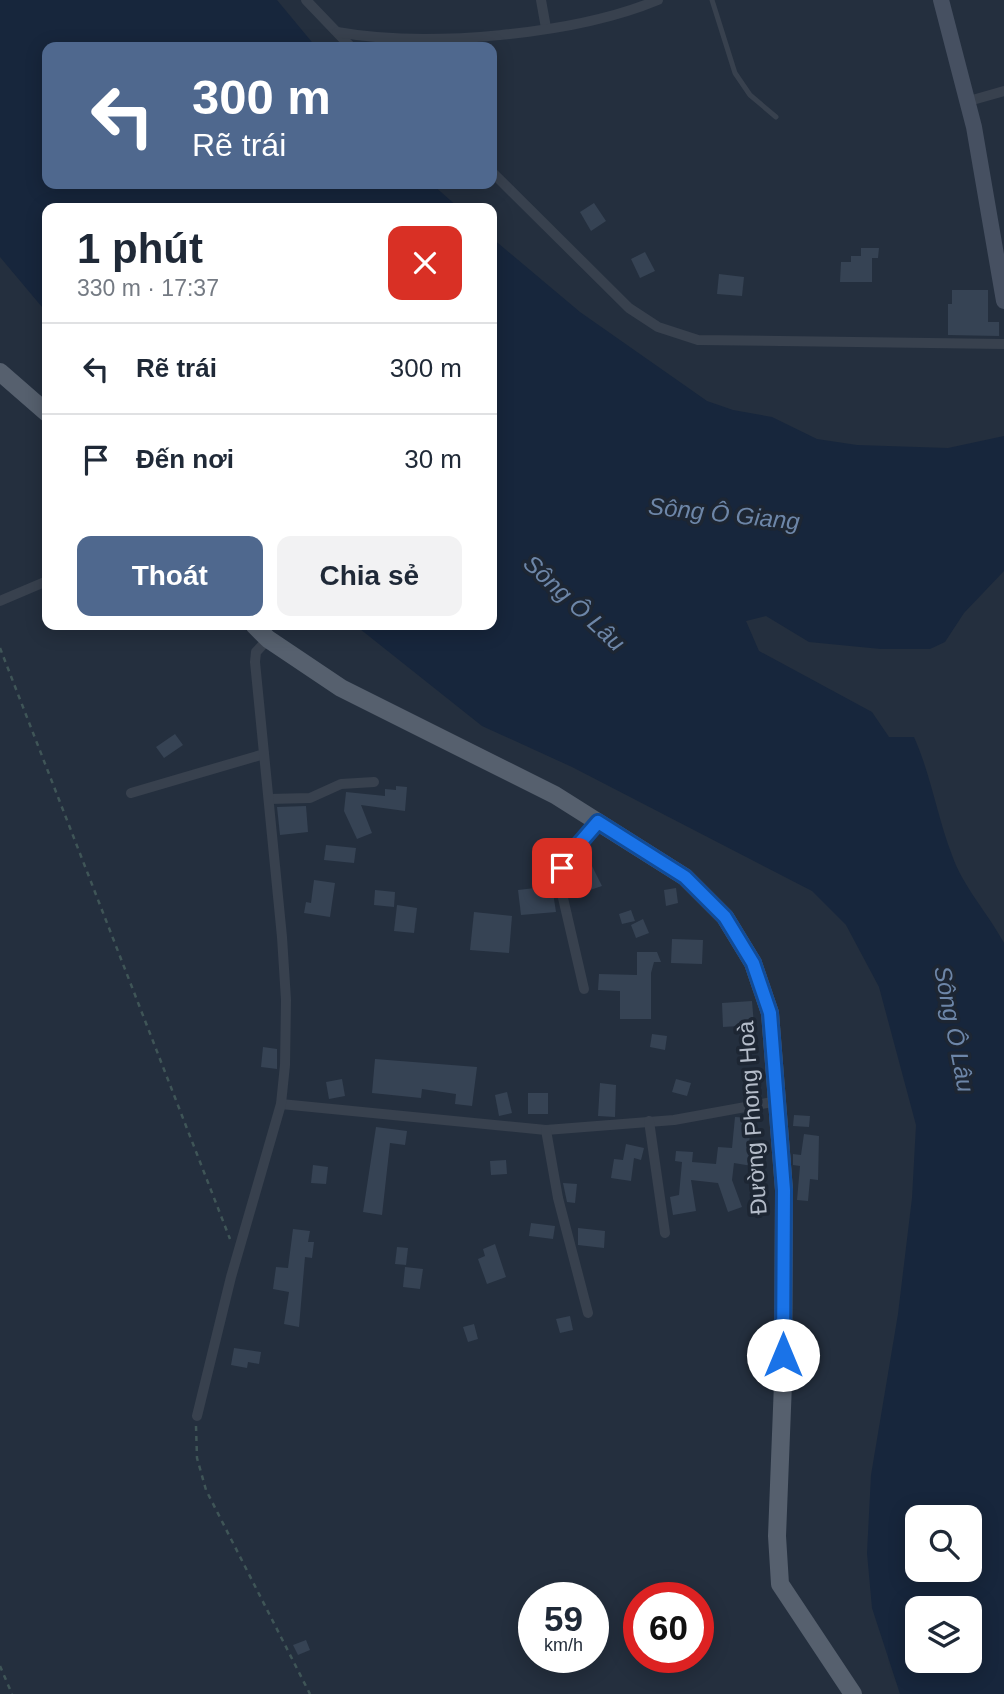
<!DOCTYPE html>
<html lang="vi">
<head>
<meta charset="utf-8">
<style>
  :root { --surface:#fff; --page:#f2f2f3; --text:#1f2937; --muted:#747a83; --line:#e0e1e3; --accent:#4f688e }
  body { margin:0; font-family:Helvetica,sans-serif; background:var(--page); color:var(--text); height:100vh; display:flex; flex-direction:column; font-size:26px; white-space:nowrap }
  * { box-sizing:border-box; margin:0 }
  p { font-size:23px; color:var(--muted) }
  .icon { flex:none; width:38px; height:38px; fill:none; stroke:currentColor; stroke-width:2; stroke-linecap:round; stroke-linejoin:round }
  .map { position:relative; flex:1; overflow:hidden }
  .side { position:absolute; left:42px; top:203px; width:455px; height:427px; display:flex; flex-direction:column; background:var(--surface); border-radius:14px; box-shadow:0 4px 18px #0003 }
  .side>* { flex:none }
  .banner { position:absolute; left:42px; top:42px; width:455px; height:147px; border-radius:14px; box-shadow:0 4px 18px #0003; background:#4f688e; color:#fff; overflow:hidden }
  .buttons { position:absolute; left:905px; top:1505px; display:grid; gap:14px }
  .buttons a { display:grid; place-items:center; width:77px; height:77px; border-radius:14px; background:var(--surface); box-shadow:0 4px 18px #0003; font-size:35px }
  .speed { position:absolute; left:518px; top:1582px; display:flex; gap:14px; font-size:35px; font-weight:700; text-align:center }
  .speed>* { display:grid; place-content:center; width:91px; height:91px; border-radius:50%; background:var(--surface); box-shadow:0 4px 18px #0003; line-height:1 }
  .speed small { font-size:18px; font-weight:400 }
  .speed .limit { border:10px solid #d22; background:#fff; color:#111 }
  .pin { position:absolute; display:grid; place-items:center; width:60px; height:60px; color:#fff; margin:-30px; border-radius:14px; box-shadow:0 4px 10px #0006 }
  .me { position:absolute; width:77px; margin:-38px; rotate:0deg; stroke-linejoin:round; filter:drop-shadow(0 0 5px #0008) }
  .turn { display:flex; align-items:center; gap:24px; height:147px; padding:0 35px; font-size:32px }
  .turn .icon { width:91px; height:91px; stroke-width:2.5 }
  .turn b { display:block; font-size:49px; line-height:60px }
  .round { display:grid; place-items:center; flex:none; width:74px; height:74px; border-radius:14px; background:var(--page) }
  .headline { display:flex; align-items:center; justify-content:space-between; height:119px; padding:0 35px }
  h1 { font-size:42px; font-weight:600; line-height:52px }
  .cta { display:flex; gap:14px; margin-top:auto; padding:14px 35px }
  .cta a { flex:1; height:80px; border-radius:14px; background:var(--accent); color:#fff; font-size:28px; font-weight:600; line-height:80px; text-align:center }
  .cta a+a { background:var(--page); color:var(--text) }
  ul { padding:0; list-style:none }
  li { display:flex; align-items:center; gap:21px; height:91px; padding:0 35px; border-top:2px solid var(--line) }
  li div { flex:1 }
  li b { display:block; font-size:26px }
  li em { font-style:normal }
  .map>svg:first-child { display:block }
  .water { fill:#17263c; fill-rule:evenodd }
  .building { fill:#364354 }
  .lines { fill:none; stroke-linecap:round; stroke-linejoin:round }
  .path { stroke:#3f5557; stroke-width:2.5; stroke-dasharray:5 5; stroke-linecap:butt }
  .lane { stroke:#38414e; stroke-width:5 }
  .street { stroke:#38414e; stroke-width:10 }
  .secondary { stroke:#465061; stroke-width:16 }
  .primary { stroke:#56606e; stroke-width:18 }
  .route-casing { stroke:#114b97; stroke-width:18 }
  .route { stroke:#1a73e8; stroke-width:12 }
  .labels { text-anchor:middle; stroke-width:7; stroke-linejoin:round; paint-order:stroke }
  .street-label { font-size:23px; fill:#b4bcc9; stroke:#1d2633 }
  .water-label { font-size:24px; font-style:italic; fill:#6d86a8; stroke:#1d2633 }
</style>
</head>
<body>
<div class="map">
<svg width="1004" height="1694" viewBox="0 0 1004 1694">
  <rect width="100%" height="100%" fill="#242f3e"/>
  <g class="water">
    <path d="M0,0H277L316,47H47V184H432L459,208H47V313L0,257Z"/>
    <path d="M492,238L580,312L707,401L733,410L772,417L817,439L857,445L948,448L1004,436V571L964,613L945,642L930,649H881L809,642L766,616L746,621L759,651L872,712L889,737H914C931,775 937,816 952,855C963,887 988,913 1004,943V1694H900L872,1608L867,1553L871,1475L898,1314L912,1198L916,1125L879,987L846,925L812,891L572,767L482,726L355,625H492ZM917,1517H970V1570H917ZM917,1608H970V1661H917Z"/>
  </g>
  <g class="building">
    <path d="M594,203L606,221L591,231L580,212Z"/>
    <path d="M861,248H879L878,258H872V282H840L841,262H851V256H861Z"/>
    <path d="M645,252L655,271L640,278L631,259Z"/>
    <path d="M719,274L744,277L742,296L717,294Z"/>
    <path d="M952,290H988V322H999V336L948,335V304H952Z"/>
    <path d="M175,734L183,745L164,758L156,747Z"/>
    <path d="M396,786L407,787L405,811L361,805L372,833L357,839L344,811L346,792L385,796V789L396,790Z"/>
    <path d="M306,806L308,832L280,835L277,807Z"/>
    <path d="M326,845L356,848L354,863L324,860Z"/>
    <path d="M588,858L602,886L584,892L574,864Z"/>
    <path d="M314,880L335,883L330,917L304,913L306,902L311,903Z"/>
    <path d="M552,886L556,912L521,915L518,890Z"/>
    <path d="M676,888L678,903L666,906L664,890Z"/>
    <path d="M375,890L395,892L394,907L374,905Z"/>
    <path d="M397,905L417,908L414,933L394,931Z"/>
    <path d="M631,910L635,921L622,924L619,914Z"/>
    <path d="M474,912L512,916L509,953L470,950Z"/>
    <path d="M643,919L649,933L636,938L631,925Z"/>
    <path d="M672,939L703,940L702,964L671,963Z"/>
    <path d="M637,952H657L661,962H654L651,973V1019H620V991L598,990L599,974L637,975Z"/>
    <path d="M752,1001L754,1025L723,1027L722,1003Z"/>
    <path d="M652,1034L667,1036L665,1050L650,1047Z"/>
    <path d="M263,1047L277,1049V1069L261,1067Z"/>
    <path d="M375,1059L477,1067L472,1106L455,1104L456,1094L422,1089L421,1098L372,1093Z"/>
    <path d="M342,1079L345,1096L329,1099L326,1082Z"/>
    <path d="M676,1079L691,1083L687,1096L672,1092Z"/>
    <path d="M600,1083L616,1085L615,1117L598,1116Z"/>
    <path d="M507,1092L512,1113L499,1116L495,1095Z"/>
    <rect x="528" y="1093" width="20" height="21"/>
    <path d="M794,1115L810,1116L809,1127L793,1126Z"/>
    <path d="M735,1117L752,1118L749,1143L764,1146L758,1167L734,1163L732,1180L742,1207L728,1212L718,1183L691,1180L696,1211L673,1215L670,1197L679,1195L682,1162L675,1161L676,1151L693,1152L692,1162L716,1164L718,1147L732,1148Z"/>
    <path d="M376,1127L407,1131L405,1145L390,1143L382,1215L363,1212Z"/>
    <path d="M804,1134L819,1136L818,1180L810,1179L808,1201L797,1200L800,1166L793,1165V1154L801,1155Z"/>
    <path d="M626,1144L644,1148L641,1160L634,1158L631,1181L611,1178L614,1159L623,1160Z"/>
    <path d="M506,1160L507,1174L491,1175L490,1161Z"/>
    <path d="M313,1165L328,1167L326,1184L311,1183Z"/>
    <path d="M563,1183L577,1184L575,1203L567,1202Z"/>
    <path d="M531,1223L555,1226L553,1239L529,1236Z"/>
    <path d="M578,1228L605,1231L604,1248L578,1245Z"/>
    <path d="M293,1229L310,1231L308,1242H314L312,1258L305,1257L299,1327L284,1324L289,1292L273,1289L276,1267L288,1268Z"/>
    <path d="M495,1244L506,1277L487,1284L478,1259L485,1256L483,1249Z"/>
    <path d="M397,1247L408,1248L406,1265L395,1264Z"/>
    <path d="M405,1267L423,1269L420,1289L403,1287Z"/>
    <path d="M570,1316L573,1330L560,1333L556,1319Z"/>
    <path d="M474,1324L478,1339L468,1342L463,1327Z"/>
    <path d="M234,1348L261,1352L259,1364L248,1362L247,1368L231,1365Z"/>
    <path d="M306,1640L310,1650L298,1655L293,1645Z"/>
  </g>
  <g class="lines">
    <g class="path">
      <path d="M0,648L230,1239"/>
      <path d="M196,1426L197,1458L206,1490L310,1694"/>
      <path d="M0,1666L12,1694"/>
    </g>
    <path class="lane" d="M712,0L735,73L750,95L776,117"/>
    <g class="street">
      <path d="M306,0L351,47"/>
      <path d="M541,0L546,28"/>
      <path d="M337,32C427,48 574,35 658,0"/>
      <path d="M969,101L1004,91"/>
      <path d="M492,172L629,308L658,327L698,340L1004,344"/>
      <path d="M0,601L47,581"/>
      <path d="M131,793L264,754"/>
      <path d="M269,799L310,798L341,784L374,782"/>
      <path d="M584,989L560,885L566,859L598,823"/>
      <path d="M281,1104L546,1130L674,1120L778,1101"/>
      <path d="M649,1121L665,1233"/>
      <path d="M546,1130L558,1198L588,1313"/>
      <path d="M197,1416L231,1277L281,1104L285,1065L286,1000L282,937L255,662L256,652L268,639"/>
    </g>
    <path class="secondary" d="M941,0L974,127L1004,301"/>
    <g class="primary">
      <path d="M0,372L47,413"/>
      <path d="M254,625L268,639L341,688L555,795L685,877L725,917L753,963L770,1013L784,1190L783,1383L777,1536L780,1584L853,1694"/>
    </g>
  </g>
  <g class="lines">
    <defs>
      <path id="route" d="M562,868L566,859L598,822L685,877L725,917L753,963L770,1013L784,1190L783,1355"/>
    </defs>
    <use href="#route" class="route-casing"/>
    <use href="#route" class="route"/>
  </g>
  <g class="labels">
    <g class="street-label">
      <text transform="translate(752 1118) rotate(-94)" y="8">Đường Phong Hoà</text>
    </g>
    <g class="water-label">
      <text transform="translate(724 514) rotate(6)" y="8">Sông Ô Giang</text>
      <text transform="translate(574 603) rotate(43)" y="8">Sông Ô Lâu</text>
      <text transform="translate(954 1029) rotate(79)" y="8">Sông Ô Lâu</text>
    </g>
  </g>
</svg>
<div class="buttons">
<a><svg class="icon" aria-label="search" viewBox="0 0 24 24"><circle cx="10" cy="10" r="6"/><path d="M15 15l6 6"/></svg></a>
<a><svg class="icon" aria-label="layers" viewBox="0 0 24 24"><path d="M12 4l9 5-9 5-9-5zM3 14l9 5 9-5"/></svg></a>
</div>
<div class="speed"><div>59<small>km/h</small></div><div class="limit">60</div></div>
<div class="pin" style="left:562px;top:868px;background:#d93025"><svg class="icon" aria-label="arrive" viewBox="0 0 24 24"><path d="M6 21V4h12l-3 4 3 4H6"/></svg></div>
<svg class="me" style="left:783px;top:1355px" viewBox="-20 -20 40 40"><circle r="19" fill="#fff"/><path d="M0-13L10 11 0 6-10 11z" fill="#1a73e8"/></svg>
<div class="banner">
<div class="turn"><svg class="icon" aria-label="left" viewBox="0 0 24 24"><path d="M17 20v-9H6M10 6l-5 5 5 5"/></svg><div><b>300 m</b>Rẽ trái</div></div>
</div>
<section class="side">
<div class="headline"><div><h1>1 phút</h1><p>330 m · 17:37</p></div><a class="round" style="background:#d93025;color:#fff"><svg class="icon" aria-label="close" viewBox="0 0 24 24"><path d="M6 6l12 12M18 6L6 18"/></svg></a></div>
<ul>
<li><svg class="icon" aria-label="left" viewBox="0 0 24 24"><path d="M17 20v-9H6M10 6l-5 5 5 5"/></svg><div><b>Rẽ trái</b></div><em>300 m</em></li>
<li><svg class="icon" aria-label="arrive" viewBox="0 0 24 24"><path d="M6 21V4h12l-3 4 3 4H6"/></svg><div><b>Đến nơi</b></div><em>30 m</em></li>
</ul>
<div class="cta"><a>Thoát</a><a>Chia sẻ</a></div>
</section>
</div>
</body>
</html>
